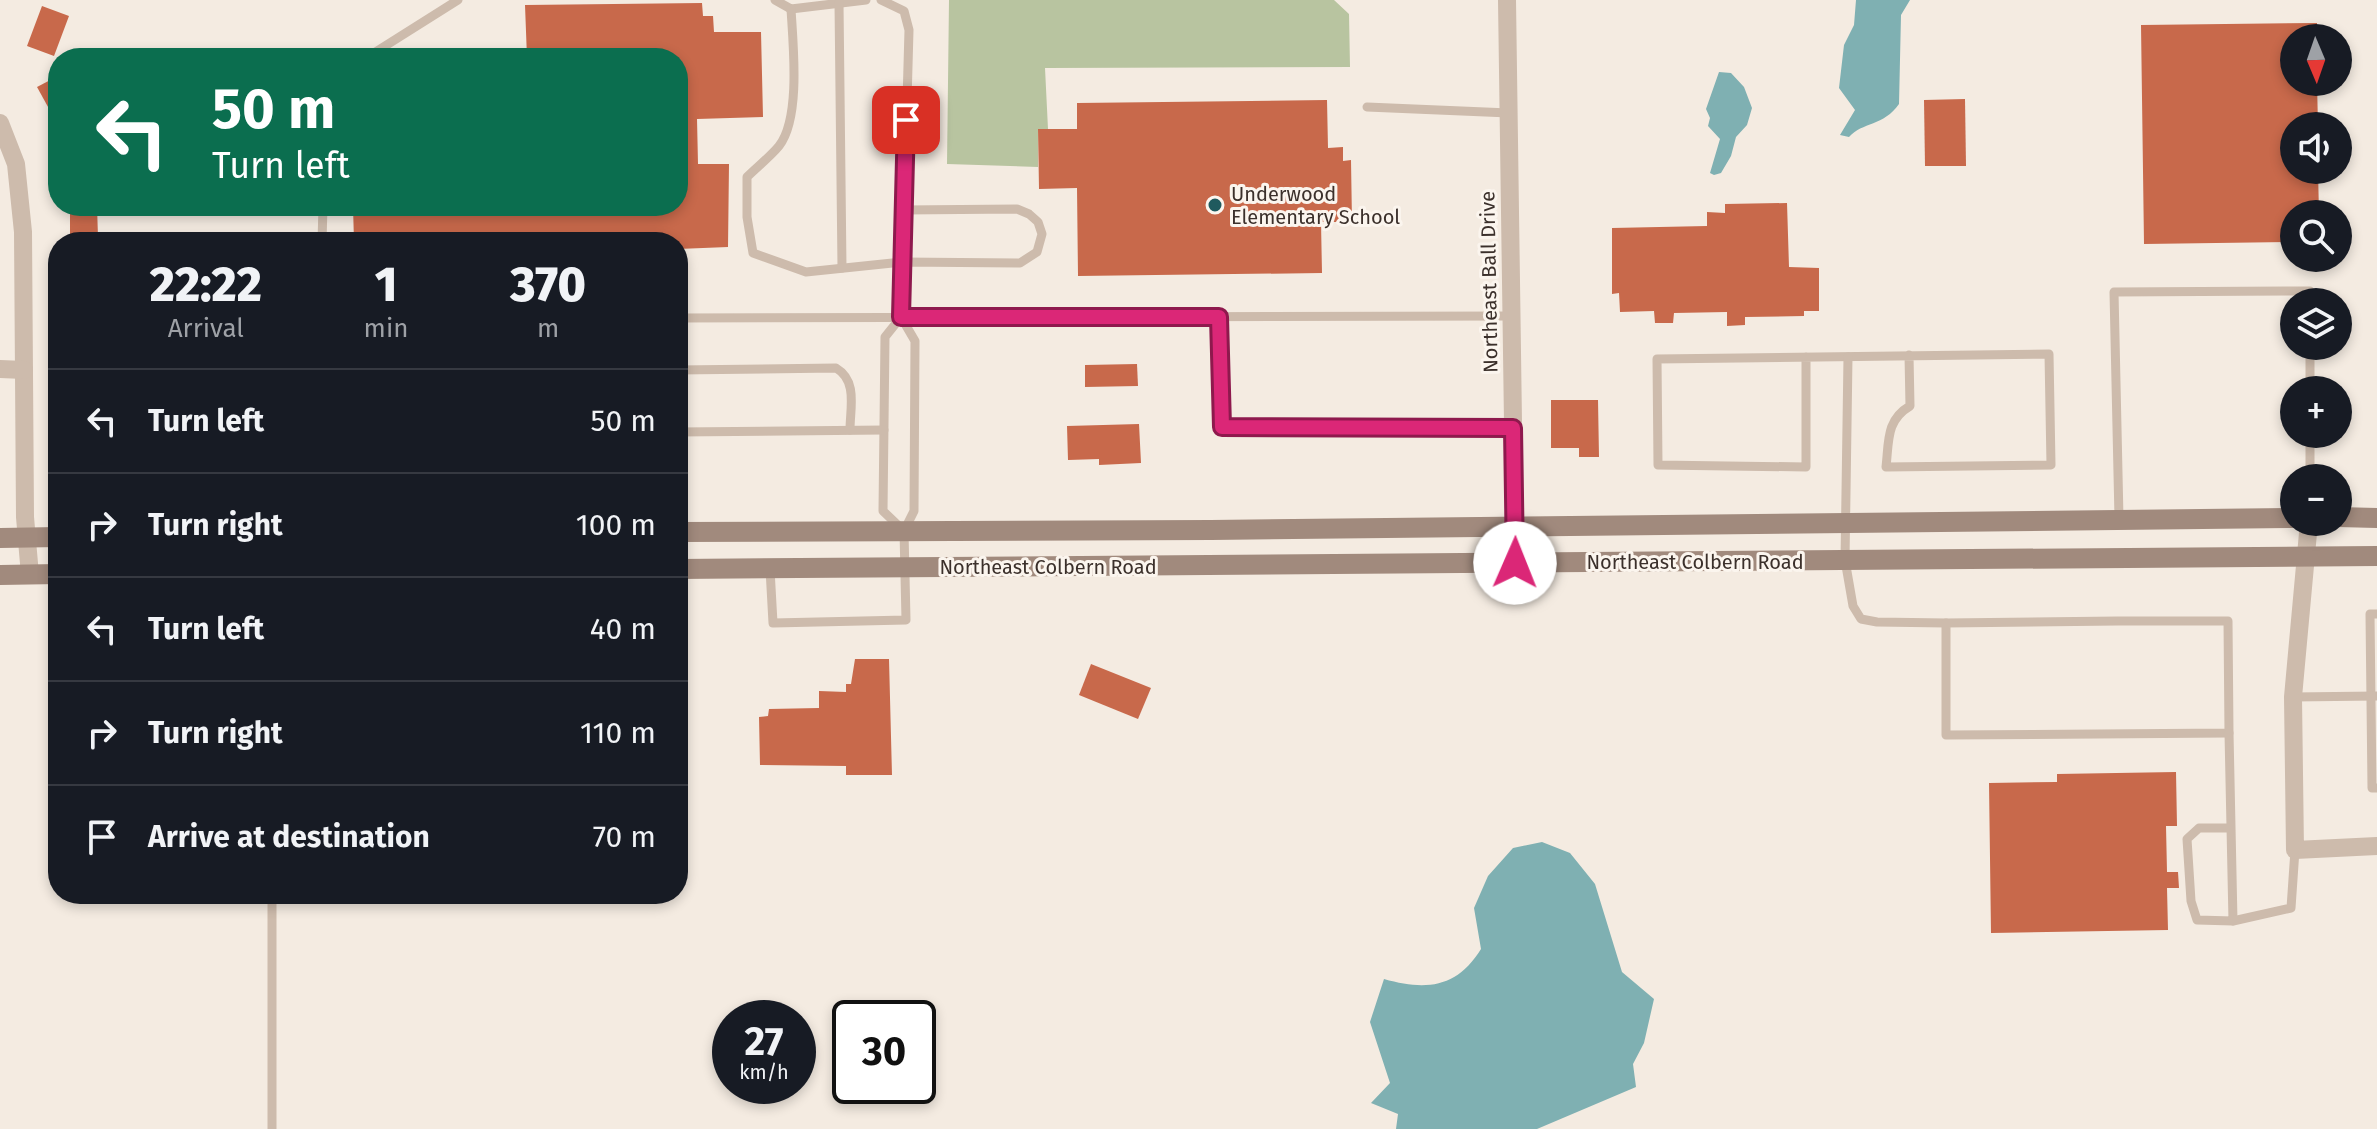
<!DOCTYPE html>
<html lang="en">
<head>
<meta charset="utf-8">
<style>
  :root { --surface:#171b24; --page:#242831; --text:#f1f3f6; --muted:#9ea1a6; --line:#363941 }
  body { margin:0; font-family:"Fira Sans",sans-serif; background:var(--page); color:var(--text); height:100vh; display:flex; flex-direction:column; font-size:30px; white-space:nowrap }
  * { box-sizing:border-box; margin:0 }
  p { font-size:26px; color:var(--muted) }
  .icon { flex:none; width:44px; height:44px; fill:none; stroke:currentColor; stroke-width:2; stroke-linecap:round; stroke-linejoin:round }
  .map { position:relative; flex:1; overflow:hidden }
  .sheet { position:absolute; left:48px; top:232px; width:640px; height:672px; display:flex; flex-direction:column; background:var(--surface); border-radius:32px; box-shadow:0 4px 12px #0003 }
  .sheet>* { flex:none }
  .banner { position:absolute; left:48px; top:48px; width:640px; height:168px; border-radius:32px; box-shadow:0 4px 12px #0003; background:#0b6e4f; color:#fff; overflow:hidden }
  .needle { width:52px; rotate:178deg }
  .tools { position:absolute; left:2280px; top:24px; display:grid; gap:16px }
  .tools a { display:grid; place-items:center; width:72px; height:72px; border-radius:50%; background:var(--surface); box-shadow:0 4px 12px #0003; font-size:40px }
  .speed { position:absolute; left:712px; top:1000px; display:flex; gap:16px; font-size:40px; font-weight:700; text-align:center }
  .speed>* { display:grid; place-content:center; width:104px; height:104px; border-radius:50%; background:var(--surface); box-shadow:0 4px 12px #0003; line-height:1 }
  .speed small { font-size:20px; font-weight:400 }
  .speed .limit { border:4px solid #111; border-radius:12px; background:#fff; color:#111 }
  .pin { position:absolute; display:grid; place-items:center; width:68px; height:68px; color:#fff; margin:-34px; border-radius:16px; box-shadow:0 4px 12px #0006 }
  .me { position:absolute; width:88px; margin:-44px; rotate:1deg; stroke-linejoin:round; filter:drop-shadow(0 0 6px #0008) }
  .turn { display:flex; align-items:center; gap:28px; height:168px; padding:0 32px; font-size:36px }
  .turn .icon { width:104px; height:104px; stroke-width:2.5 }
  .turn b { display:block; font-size:56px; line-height:68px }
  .eta { display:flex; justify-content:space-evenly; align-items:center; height:136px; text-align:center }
  .eta b { font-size:48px; font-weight:800; line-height:56px }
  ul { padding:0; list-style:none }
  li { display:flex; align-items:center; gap:24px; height:104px; padding:0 32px; border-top:2px solid var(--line) }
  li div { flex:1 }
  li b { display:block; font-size:30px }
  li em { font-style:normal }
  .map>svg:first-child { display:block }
  .green { fill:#b8c4a0 }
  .water { fill:#7fb0b2 }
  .building { fill:#c8694b }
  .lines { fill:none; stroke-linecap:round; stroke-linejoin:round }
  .lane { stroke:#cdbbac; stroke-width:9 }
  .street { stroke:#cdbbac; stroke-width:18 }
  .secondary { stroke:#a18a7d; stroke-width:20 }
  .route-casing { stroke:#8e194d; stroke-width:20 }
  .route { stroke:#db2777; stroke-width:14 }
  .poi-dot { fill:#1f5a5e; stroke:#fbf5ee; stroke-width:3 }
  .labels { text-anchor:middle; stroke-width:6; stroke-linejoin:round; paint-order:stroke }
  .poi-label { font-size:20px; fill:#3b302b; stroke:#fbf5ee; text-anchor:start }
  .street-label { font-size:20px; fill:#3b302b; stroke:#fbf5ee }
</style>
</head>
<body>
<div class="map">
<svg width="2377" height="1129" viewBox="0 0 2377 1129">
  <rect width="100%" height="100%" fill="#f4ebe1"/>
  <path class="green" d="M949,0H1334L1349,14L1350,67L1045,68L1048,129L1038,130V167L947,164Z"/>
  <g class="water">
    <path d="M1856,0H1910L1901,15L1899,104C1884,126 1862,122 1849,137L1840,135L1855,110L1839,88L1844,45L1854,25Z"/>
    <path d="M1719,72L1731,73L1744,87L1752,108L1747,125L1736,137L1731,156L1721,173L1714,175L1710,173L1720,139L1708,126L1710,118L1706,109Z"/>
    <path d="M1542,842L1570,853L1595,884L1622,972L1654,999L1644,1043L1633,1064L1636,1087L1537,1129H1396L1398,1114L1371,1103L1390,1083L1370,1022L1384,979C1426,991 1457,988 1481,949L1474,908L1488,876L1513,848Z"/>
  </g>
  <g class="building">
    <path d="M702,3L703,16H713L714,32H761L763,117L697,119L698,164H729L728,247L678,249V242H354L353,206H678V58H527L525,5Z"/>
    <path d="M42,6L69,16L54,56L27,46Z"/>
    <path d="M2317,23V38H2294V82H2317L2318,126H2294V170H2318L2319,214H2294V242L2144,244L2141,25Z"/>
    <path d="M58,76V125L37,87Z"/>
    <path d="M1965,99L1966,166H1925L1924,100Z"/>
    <path d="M1327,100L1328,148L1343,147V161L1351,160L1352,222H1321L1322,273L1078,276L1077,188L1039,189L1038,129H1077V103Z"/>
    <path d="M1787,203L1789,267L1819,268V311H1804V316L1745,317V325L1727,326V312L1674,313L1673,323H1655L1654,311L1620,312L1619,293L1612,294V228L1707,226V212L1725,213V204Z"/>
    <path d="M70,206H97L98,238H70Z"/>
    <path d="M1137,364L1138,386L1085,387V365Z"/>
    <path d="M1551,400H1598L1599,457H1579V448H1551Z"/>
    <path d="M1139,424L1141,463L1099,465V459L1068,460L1067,426Z"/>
    <path d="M855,659H889L892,775H846V766L760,765L759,717L768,716L769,709L819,708V691L846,692V684H851Z"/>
    <path d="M1091,664L1151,688L1138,719L1079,695Z"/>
    <path d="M2176,772L2177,826H2166L2167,872H2178L2179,888H2167L2168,930L1991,933L1989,783L2057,782V774Z"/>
  </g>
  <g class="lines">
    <g class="lane">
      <path d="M775,0L791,9L866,0"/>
      <path d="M881,0L904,11L909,30L901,317L915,341L914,511L904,531L883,511L885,337L901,317"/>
      <path d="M839,3L842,268"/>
      <path d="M791,9C793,44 801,118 779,146C770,157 757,167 747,177V217L753,253L806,272L902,262L1020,263L1037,252L1042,234L1038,222L1029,214L1017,209L904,210"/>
      <path d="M366,58L458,0"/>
      <path d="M1367,107L1509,113"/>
      <path d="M322,242L323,206"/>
      <path d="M1219,317L1222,427L1513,428"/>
      <path d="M678,318L1512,316"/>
      <path d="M1806,357V467L1658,465L1657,359L2049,354L2051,465L1886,467C1889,441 1886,420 1910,406L1909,355"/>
      <path d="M1848,357L1845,560L1853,606L1861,619L1877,622L1946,623"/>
      <path d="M678,370L836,368C858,381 850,408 850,430"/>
      <path d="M2310,390V346"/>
      <path d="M678,432L884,430"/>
      <path d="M2310,434V478"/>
      <path d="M2119,518L2114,292L2310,291V302"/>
      <path d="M770,569L773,623L906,620L904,531"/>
      <path d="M2377,614H2370L2372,788H2377"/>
      <path d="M2118,621H2228L2229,733L1946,735V623Z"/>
      <path d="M2293,697L2377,696"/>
      <path d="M2229,733L2233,921L2197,920L2191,901L2187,839L2199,828H2230"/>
      <path d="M2233,921L2291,908L2295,850"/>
      <path d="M272,1129V894"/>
    </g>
    <g class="street">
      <path d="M1507,0L1515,563"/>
      <path d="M0,123L16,164L23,232L25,517L30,575"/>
      <path d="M0,369L24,370"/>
      <path d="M2309,522L2293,697L2295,850L2377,846"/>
    </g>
    <g class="secondary">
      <path d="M2338,517L2377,518"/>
      <path d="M678,532L1211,530L2294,518"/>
      <path d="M0,538L58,537"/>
      <path d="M678,569L2377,556"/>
      <path d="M0,575L58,574"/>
    </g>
  </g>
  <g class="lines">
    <defs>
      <path id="route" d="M906,120L901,317H1219L1222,427L1513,428L1515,563"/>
    </defs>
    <use href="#route" class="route-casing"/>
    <use href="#route" class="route"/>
  </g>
  <circle class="poi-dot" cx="1215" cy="205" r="8"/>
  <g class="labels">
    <g class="poi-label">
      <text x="1231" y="201">Underwood<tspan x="1231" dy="23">Elementary School</tspan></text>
    </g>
    <g class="street-label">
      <text transform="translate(1489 282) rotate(-91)" y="7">Northeast Ball Drive</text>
      <text x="1695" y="569">Northeast Colbern Road</text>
      <text x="1048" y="574">Northeast Colbern Road</text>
    </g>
  </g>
</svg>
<div class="tools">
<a><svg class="needle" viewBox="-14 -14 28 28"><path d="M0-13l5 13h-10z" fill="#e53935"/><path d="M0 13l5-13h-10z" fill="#9ea1a6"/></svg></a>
<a><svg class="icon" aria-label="sound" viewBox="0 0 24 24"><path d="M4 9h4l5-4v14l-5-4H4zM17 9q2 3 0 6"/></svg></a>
<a><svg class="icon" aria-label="search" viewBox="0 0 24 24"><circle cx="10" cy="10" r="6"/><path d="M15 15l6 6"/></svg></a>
<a><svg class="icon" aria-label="layers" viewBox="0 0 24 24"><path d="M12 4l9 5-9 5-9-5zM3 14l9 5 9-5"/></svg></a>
<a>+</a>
<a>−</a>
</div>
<div class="speed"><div>27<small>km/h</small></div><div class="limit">30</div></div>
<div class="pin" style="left:906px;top:120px;background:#d93025"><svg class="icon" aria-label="arrive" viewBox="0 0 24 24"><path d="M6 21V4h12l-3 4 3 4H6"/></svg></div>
<svg class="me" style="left:1515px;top:563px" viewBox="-20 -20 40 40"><circle r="19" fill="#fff"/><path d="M0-13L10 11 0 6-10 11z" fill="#db2777"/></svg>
<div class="banner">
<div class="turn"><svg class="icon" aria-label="left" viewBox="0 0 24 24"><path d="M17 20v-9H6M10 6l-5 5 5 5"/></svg><div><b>50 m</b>Turn left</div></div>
</div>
<section class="sheet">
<div class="eta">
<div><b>22:22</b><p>Arrival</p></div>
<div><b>1</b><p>min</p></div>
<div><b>370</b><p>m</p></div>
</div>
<ul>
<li><svg class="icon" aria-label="left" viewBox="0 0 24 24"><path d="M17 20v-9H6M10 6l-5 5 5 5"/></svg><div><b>Turn left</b></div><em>50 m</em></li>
<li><svg class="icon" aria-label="right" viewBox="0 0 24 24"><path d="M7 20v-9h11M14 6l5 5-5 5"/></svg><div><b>Turn right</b></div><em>100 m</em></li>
<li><svg class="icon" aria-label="left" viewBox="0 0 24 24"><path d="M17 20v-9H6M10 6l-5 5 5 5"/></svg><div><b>Turn left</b></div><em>40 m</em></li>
<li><svg class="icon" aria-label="right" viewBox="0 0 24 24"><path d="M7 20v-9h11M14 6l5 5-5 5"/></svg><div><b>Turn right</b></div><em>110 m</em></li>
<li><svg class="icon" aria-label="arrive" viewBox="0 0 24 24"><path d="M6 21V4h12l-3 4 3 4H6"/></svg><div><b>Arrive at destination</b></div><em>70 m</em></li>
</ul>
</section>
</div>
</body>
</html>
